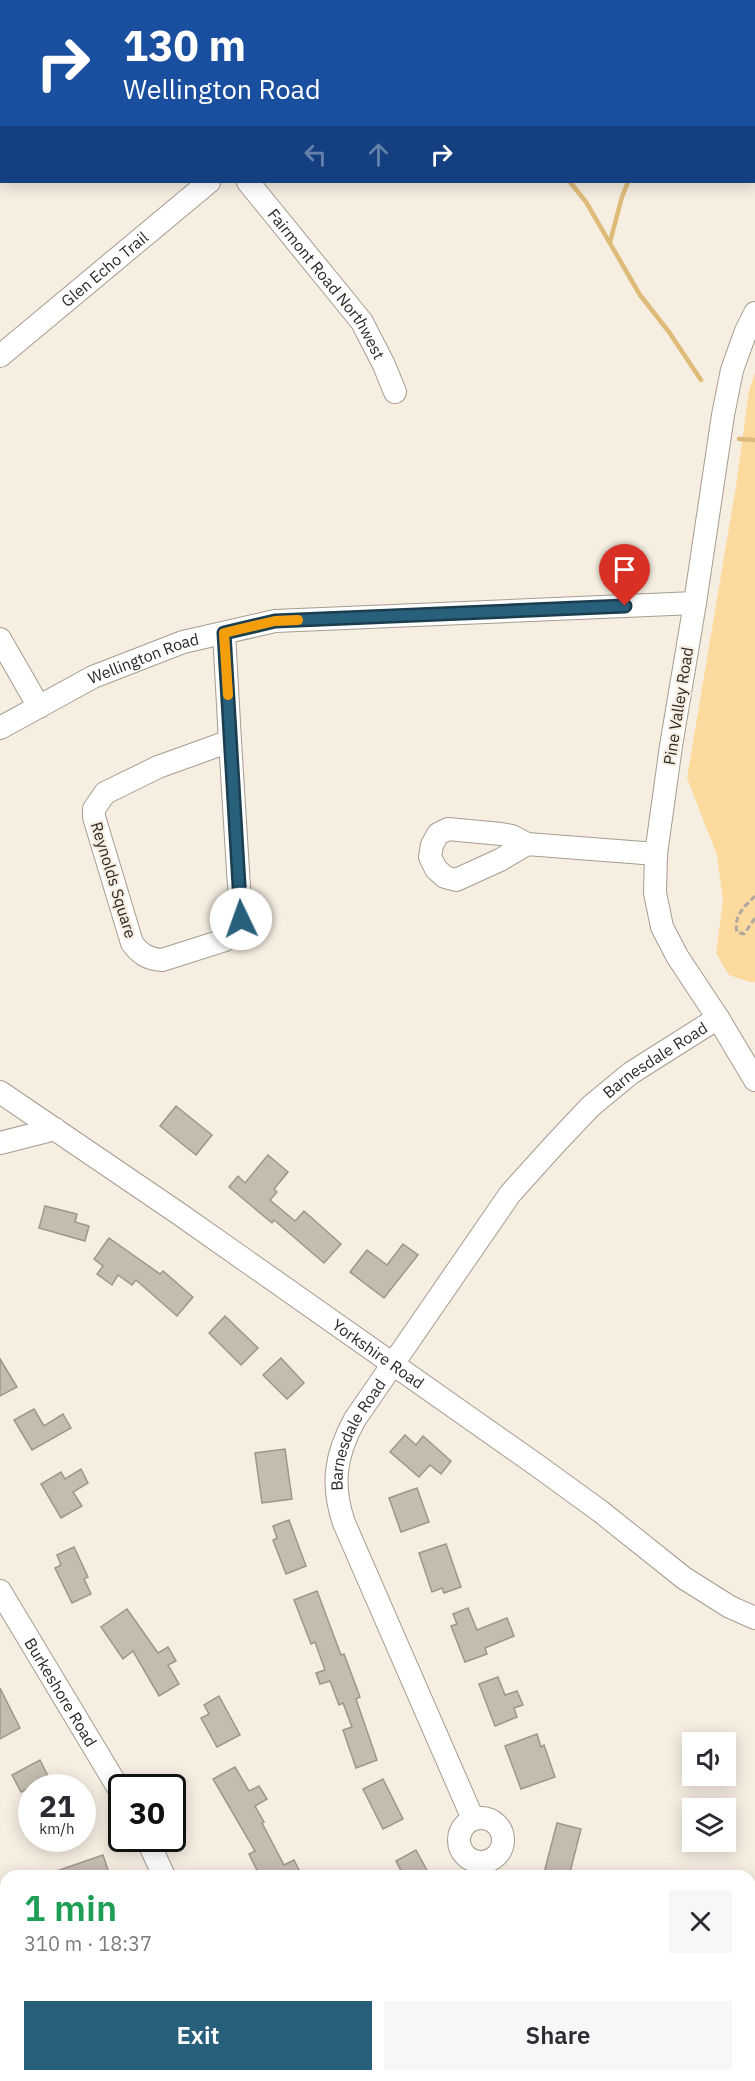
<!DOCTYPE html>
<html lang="en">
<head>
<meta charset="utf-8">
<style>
  :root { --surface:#fff; --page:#f7f7f7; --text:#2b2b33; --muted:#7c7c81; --accent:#285f7a }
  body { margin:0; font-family:"IBM Plex Sans",sans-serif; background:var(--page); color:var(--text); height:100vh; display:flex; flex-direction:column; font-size:22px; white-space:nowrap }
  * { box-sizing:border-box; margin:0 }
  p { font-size:20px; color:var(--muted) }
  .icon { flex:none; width:33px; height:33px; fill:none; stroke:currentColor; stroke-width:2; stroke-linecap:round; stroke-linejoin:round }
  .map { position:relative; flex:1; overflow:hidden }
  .panel { position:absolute; left:0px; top:1870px; width:756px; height:212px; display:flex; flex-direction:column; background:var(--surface); border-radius:18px 18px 0 0; box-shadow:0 3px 15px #0003 }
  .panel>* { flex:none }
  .banner { position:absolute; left:0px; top:0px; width:756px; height:183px; box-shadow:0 3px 15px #0003; background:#1a4fa0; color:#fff; overflow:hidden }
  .buttons { position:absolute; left:682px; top:1732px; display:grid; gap:12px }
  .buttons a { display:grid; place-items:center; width:54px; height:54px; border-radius:0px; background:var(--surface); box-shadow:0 3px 15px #0003; font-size:30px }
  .speed { position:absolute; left:18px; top:1774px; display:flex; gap:12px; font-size:30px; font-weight:700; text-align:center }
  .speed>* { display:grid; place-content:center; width:78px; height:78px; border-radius:50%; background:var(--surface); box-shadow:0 3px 15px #0003; line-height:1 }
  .speed small { font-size:15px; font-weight:400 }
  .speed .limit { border:3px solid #111; border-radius:9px; background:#fff; color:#111 }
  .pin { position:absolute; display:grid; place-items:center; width:51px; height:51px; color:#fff; margin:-62px -26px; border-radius:50% 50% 50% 0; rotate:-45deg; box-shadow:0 0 6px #0007 }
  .pin .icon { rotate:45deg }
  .me { position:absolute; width:66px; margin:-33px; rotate:357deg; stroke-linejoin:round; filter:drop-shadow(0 0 4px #0008) }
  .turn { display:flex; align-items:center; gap:21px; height:126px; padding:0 24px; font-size:27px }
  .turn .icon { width:78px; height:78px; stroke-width:2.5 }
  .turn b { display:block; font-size:42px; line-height:51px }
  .lanes { display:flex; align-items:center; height:57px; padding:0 24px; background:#0003; justify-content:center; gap:30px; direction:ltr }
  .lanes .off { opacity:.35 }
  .round { display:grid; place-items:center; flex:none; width:63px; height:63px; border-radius:0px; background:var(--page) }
  .head { display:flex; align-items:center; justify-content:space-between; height:102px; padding:0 24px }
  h1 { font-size:36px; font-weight:600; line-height:45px; color:#1e9e55 }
  .cta { display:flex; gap:12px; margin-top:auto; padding:12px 24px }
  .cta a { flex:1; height:69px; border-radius:0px; background:var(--accent); color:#fff; font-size:24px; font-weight:600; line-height:69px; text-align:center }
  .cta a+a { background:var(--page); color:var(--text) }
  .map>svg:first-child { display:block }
  .green { fill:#fcda9d }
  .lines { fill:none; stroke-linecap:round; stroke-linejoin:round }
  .stream { stroke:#debb79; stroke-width:4.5 }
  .building { fill:#c3bcaf; stroke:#9d968a; stroke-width:1.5 }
  .minor-casing { stroke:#a49d90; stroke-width:24 }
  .path { stroke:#aea89e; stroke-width:3; stroke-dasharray:6 3; stroke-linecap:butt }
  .minor { stroke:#fff; stroke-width:22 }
  .route-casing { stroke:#1a3e4f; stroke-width:15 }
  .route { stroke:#285f7a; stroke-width:10 }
  .slow { stroke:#f59e0b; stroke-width:10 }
  .labels { text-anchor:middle; stroke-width:4.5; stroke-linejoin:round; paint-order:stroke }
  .street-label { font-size:16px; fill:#2c2924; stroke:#f6eee1 }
</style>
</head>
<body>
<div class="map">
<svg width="755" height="2081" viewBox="0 0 755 2081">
  <rect width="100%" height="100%" fill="#f6eee1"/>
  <path class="green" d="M755,372V981L753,983L729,975L716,953L723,901L717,855L687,778L736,486L749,391Z"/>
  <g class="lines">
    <g class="stream">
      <path d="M429,0L430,2"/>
      <path d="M697,2V0"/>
      <path d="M570,182L586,202L640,295L669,332L701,380"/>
      <path d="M610,242L622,197L628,182"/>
      <path d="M739,439L755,440"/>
    </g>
  </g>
  <g class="building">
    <path d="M176,1106L212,1135L196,1155L160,1126Z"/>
    <path d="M268,1155L288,1172L274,1189L277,1192L270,1200L295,1221L304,1211L341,1244L324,1263L274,1220L272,1223L229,1187L238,1176L245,1183Z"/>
    <path d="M45,1206L77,1214L75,1222L89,1226L85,1241L39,1228Z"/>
    <path d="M109,1238L160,1274L163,1271L193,1297L177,1316L136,1280L132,1285L118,1275L112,1285L97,1274L103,1266L94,1259Z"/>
    <path d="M403,1244L418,1255L384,1298L350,1272L367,1250L387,1265Z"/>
    <path d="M225,1316L258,1348L241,1365L209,1333Z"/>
    <path d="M281,1358L304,1383L287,1399L263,1375Z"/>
    <path d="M0,1359L17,1387L0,1396Z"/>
    <path d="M34,1409L44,1426L63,1414L71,1428L32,1450L14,1420Z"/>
    <path d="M405,1435L416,1445L423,1436L451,1461L441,1474L430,1465L419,1477L390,1452Z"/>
    <path d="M285,1449L292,1499L262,1503L255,1453Z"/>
    <path d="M81,1469L88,1483L73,1492L82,1506L61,1518L41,1484L61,1472L65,1479Z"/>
    <path d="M417,1488L429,1522L401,1532L389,1498Z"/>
    <path d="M289,1520L306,1566L286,1574L273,1540L277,1538L273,1526Z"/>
    <path d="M446,1544L461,1587L444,1593L442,1588L432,1592L419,1553Z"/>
    <path d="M74,1547L88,1577L84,1579L91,1594L72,1603L55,1568L61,1565L57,1555Z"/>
    <path d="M317,1591L341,1655L344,1654L360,1697L356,1699L377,1760L356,1768L343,1730L352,1727L343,1703L339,1705L330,1681L320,1684L316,1673L325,1670L315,1642L311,1644L294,1600Z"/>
    <path d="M468,1608L477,1630L507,1618L514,1636L485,1648L487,1654L465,1662L451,1626L457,1624L453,1614Z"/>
    <path d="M127,1609L158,1653L168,1647L176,1661L168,1665L179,1684L159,1696L133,1651L123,1659L101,1627Z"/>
    <path d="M498,1677L505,1695L517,1691L523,1705L514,1708L517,1717L495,1726L479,1684Z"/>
    <path d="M0,1688L20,1728L0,1739Z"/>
    <path d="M219,1696L240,1735L217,1747L201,1718L209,1714L204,1705Z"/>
    <path d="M537,1734L541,1747L544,1745L555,1777L521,1789L505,1746Z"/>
    <path d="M40,1760L54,1788H30L21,1792L12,1775Z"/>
    <path d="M235,1767L249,1791L259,1786L267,1799L255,1806L264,1822L262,1823L284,1865L294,1860L302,1876H260L249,1854L255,1851L213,1779Z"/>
    <path d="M383,1779L403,1819L383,1829L363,1789Z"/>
    <path d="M557,1823L581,1829L569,1876H557L544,1873Z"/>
    <path d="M416,1850L430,1876H404L396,1861Z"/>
    <path d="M103,1855L110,1876H45V1875Z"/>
  </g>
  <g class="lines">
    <defs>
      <g id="minor">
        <path d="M104,0L105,2"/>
        <path d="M754,126H755"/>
        <path id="s1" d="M248,182L362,322L384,365L395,392"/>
        <path d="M755,313L746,331L732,370L723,415L695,603L671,746L656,854L655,893L662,927L677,956L718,1018L755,1080"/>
        <path id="s2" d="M0,356L209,182"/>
        <path d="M224,633L230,741"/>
        <path d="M0,639L39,707"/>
        <path id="s3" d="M0,728L93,677L183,642L275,621L695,603"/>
        <path d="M230,741L241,919L237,929L225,940L162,960C148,959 140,954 132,943L94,817V809L105,793L158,767Z"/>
        <path d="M527,844L512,836L501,834L448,829L438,834L432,845L430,857L436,869L445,877L456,880L500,860L527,844L656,854"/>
        <path id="s4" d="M0,1092L178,1213L538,1466L600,1511L684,1578L730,1607L755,1618"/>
        <path d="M0,1143L55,1129"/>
        <path id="s5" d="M0,1591L122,1794"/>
        <circle cx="481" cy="1840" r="22"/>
        <path id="s6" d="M473,1819L344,1523C331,1485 335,1455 355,1419L510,1194L556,1143L591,1106L631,1073L718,1018"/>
        <path d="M147,1839L164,1876"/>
        <path d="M0,1968L6,1966"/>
        <path d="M231,2076L233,2081"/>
      </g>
    </defs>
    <use href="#minor" class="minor-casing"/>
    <path class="path" d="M755,896C745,906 733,916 737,932L744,934L755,918"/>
    <use href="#minor" class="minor"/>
  </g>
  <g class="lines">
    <defs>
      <path id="route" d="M241,919L224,633L275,621L625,606"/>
    </defs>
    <use href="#route" class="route-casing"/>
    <use href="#route" class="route"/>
    <path class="slow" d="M228,695L224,633L275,621L298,620"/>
  </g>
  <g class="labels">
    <g class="street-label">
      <text dy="6" stroke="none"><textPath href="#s2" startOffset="136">Glen Echo Trail</textPath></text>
      <text dy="6" stroke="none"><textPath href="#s1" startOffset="129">Fairmont Road Northwest</textPath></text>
      <text dy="6" stroke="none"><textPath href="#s3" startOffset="160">Wellington Road</textPath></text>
      <text transform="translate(678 706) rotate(-81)" y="6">Pine Valley Road</text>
      <text transform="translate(114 880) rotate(73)" y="6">Reynolds Square</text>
      <text dy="6" stroke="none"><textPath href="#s6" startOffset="903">Barnesdale Road</textPath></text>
      <text dy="6" stroke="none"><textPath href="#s4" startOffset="460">Yorkshire Road</textPath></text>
      <text dy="6" stroke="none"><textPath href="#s6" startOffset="417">Barnesdale Road</textPath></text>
      <text dy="6" stroke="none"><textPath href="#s5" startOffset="118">Burkeshore Road</textPath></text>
    </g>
  </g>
</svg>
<div class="buttons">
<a><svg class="icon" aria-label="sound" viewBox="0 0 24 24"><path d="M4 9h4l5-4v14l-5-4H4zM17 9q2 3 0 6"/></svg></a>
<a><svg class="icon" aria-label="layers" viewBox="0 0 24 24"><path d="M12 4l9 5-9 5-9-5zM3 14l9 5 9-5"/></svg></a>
</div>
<div class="speed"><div>21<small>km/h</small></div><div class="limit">30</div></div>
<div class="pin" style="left:625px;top:606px;background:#d93025"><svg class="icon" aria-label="arrive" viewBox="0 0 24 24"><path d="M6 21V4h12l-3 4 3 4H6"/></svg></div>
<svg class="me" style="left:241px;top:919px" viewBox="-20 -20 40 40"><circle r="19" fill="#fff"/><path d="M0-13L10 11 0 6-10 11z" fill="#285f7a"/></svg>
<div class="banner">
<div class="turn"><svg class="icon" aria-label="right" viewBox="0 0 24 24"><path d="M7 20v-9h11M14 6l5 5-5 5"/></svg><div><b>130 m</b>Wellington Road</div></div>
<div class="lanes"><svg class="icon off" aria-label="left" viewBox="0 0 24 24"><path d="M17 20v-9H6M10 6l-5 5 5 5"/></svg><svg class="icon off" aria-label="ahead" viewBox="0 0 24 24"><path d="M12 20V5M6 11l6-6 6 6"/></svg><svg class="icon" aria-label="right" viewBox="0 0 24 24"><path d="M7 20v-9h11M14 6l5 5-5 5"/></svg></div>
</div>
<section class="panel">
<div class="head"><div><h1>1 min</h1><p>310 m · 18:37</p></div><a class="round"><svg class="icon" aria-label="close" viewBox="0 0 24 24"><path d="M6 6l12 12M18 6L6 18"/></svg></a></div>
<div class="cta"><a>Exit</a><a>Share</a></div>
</section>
</div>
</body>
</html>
